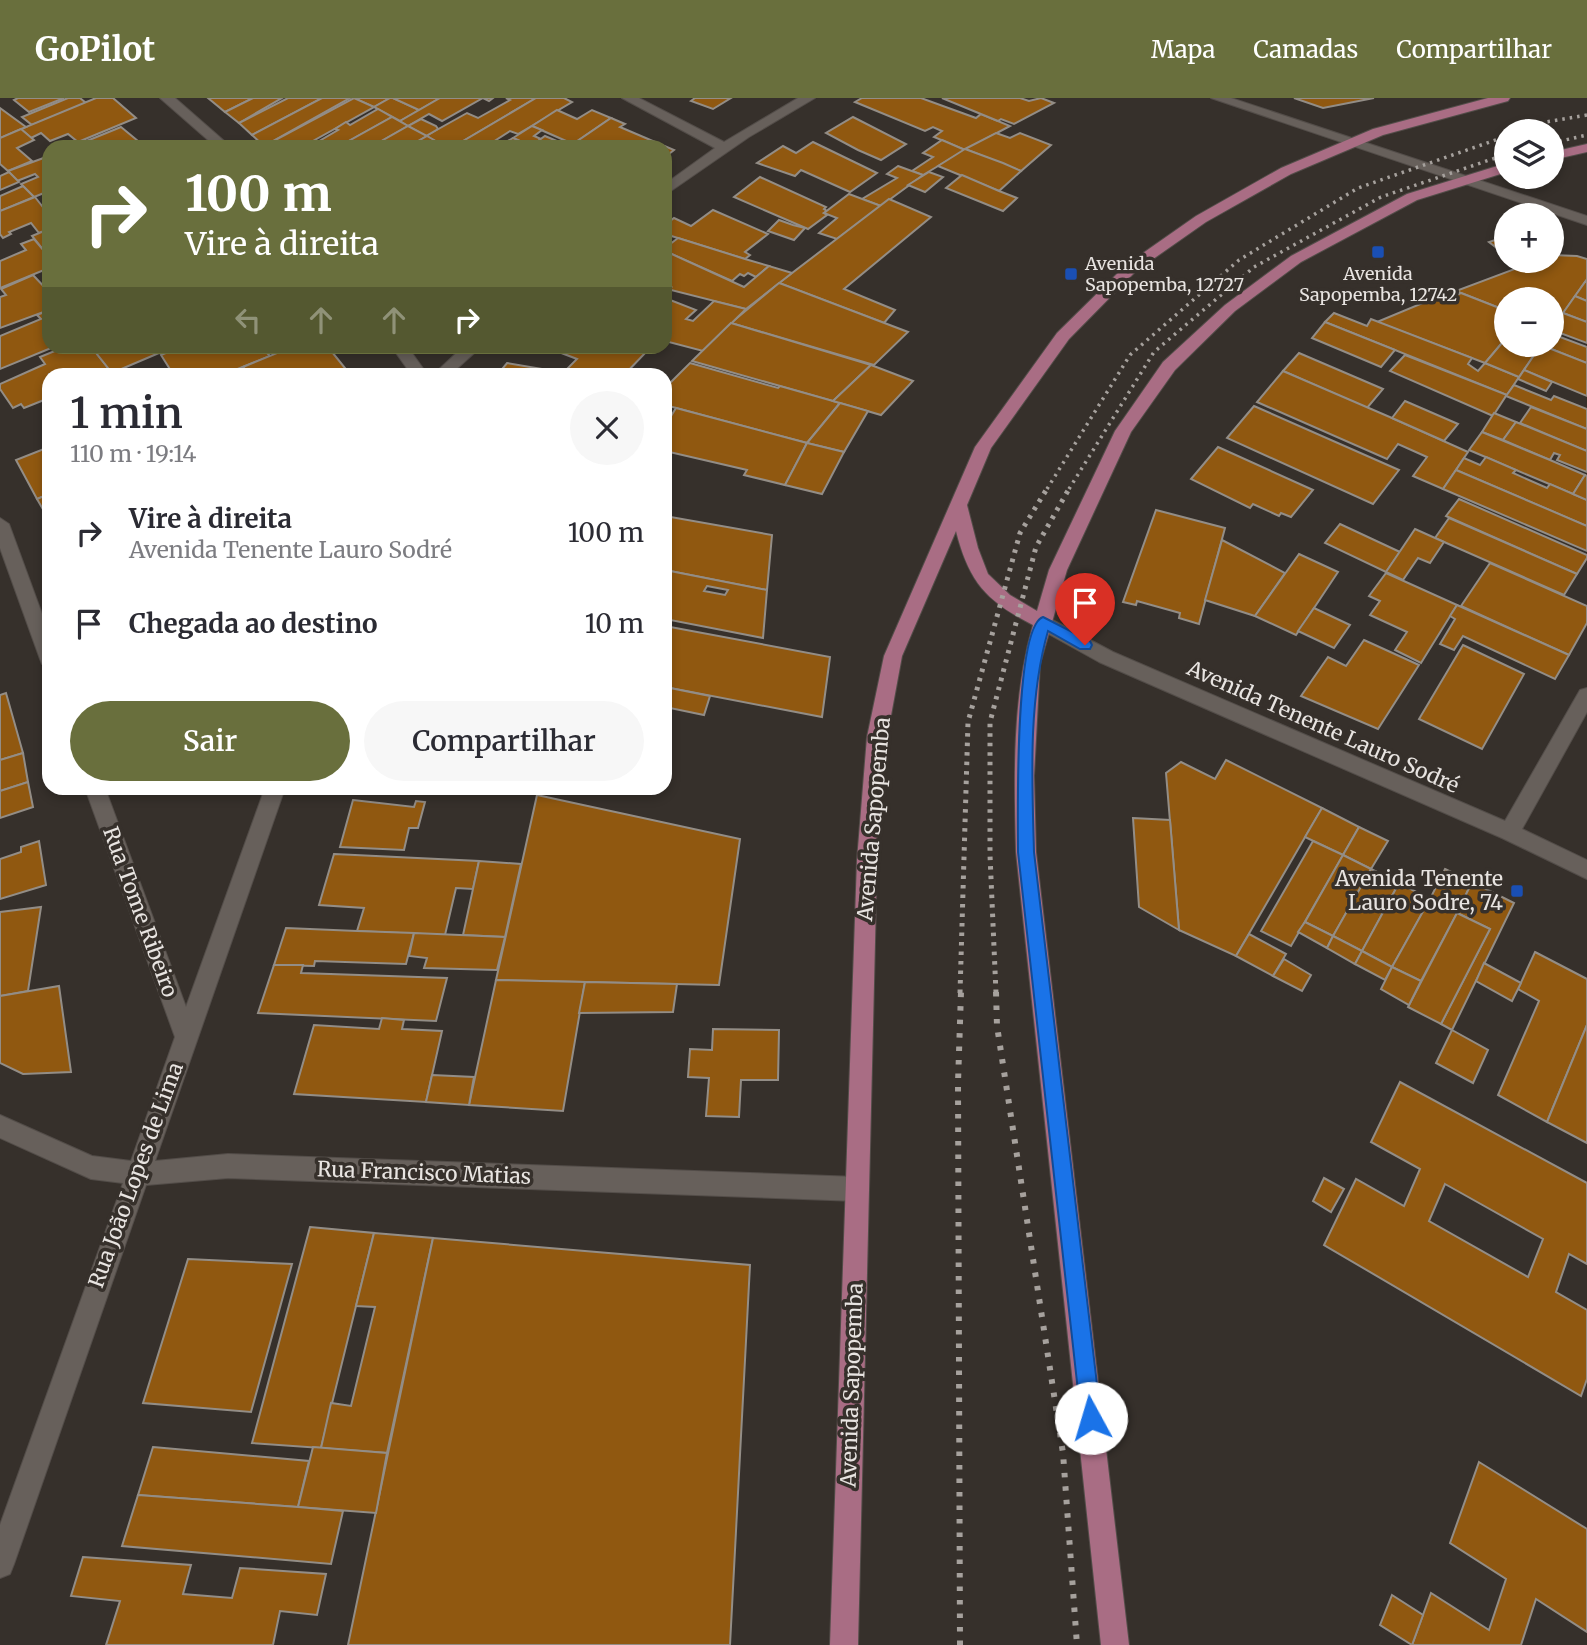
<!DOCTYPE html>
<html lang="pt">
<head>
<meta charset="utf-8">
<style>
  :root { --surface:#fff; --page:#f7f7f7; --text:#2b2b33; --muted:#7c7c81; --accent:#696f3d }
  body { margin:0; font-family:Merriweather,serif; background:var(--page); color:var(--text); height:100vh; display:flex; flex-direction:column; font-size:26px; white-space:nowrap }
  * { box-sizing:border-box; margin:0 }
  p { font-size:23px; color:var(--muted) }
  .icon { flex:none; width:38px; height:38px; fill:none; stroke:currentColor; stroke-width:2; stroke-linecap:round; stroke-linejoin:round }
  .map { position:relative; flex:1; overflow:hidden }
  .details { position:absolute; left:42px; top:270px; width:630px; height:427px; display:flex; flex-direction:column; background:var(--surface); border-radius:21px; box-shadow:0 4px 10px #0003 }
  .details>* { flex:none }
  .guide { position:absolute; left:42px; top:42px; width:630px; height:214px; border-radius:21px; box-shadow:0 4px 10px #0003; background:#696f3d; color:#fff; overflow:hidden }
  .tools { position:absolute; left:1494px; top:21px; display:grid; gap:14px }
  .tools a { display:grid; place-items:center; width:70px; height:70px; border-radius:50%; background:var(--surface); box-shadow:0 4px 10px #0003; font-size:35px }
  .pin { position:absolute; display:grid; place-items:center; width:60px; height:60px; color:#fff; margin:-72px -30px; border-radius:50% 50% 50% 0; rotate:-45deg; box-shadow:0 0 7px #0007 }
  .pin .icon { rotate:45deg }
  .me { position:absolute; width:77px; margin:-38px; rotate:354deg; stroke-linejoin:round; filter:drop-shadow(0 0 5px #0008) }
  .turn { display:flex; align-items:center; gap:24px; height:147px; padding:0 28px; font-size:32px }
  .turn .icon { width:91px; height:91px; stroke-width:2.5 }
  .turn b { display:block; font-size:49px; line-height:60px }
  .lanes { display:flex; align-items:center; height:66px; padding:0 28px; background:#0003; justify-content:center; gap:35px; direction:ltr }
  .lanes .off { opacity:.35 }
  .round { display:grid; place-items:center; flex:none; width:74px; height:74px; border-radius:37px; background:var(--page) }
  .headline { display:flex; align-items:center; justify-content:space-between; height:119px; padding:0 28px }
  h1 { font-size:42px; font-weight:600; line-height:52px }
  .cta { display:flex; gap:14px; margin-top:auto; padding:14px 28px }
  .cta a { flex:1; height:80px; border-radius:42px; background:var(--accent); color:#fff; font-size:28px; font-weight:600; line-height:80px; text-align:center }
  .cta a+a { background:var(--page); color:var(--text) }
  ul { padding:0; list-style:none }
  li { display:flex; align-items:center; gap:21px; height:91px; padding:0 28px }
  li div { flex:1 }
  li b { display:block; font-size:26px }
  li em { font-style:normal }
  header { display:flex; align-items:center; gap:42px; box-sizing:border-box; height:98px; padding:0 35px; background:var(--accent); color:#fff }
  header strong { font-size:33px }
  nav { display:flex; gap:38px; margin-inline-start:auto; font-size:24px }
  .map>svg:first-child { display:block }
  .building { fill:#905810; stroke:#938d86; stroke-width:2; fill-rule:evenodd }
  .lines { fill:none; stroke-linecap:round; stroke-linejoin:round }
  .minor-casing { stroke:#534d49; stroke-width:2 }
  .major-casing { stroke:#534d49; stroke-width:2 }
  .minor { fill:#67605b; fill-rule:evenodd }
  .major { fill:#a96d84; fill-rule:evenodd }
  .rail-far2 { stroke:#a6a19d; stroke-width:3.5; stroke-dasharray:2.5 5; stroke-linecap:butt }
  .rail-far1 { stroke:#a6a19d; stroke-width:5; stroke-dasharray:3.5 6; stroke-linecap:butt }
  .rail { stroke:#a6a19d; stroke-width:6; stroke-dasharray:4.5 9; stroke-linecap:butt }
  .route { fill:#1a73e8; stroke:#114b97; stroke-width:2 }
  .transit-dot { fill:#1a4fb4; stroke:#36302b; stroke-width:2.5 }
  .labels { text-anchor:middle; stroke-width:7; stroke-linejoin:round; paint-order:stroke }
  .far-poi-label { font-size:18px; fill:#e8e4e1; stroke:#36302b; text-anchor:start }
  .street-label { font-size:21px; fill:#e8e4e1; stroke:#36302b }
  .poi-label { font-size:21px; fill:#e8e4e1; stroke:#36302b; text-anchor:end }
</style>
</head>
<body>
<header>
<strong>GoPilot</strong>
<nav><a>Mapa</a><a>Camadas</a><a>Compartilhar</a></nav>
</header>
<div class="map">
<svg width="1587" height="1547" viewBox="0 0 1587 1547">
  <rect width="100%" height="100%" fill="#36302b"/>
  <g class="building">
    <path d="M18,0H64L29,14L14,2Z"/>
    <path d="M68,0H80L86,5L32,27L22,19Z"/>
    <path d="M96,0H113L136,20L78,44L68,36L50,43L41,35L31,40L21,31Z"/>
    <path d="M208,0H253L225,14Z"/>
    <path d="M253,0H282L239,25L225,14Z"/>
    <path d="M288,0H322L252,37L239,25Z"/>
    <path d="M322,0H350L264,48L252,37Z"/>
    <path d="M354,0H390L374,9Z"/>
    <path d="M354,0L374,9L302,49L264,48Z"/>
    <path d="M390,0H393L419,12L400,23L374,9Z"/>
    <path d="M393,0H440L419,12Z"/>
    <path d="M440,0H493L489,3L483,0L442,23L429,16L408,28L400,23Z"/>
    <path d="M506,0H536L453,49H446L426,38L467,15L478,20L510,2Z"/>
    <path d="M536,0H564L572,4L518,36L510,33L485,49H453Z"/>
    <path d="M695,0H731L713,11L691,3Z"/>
    <path d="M862,0H921L976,20L981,16L1010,28L965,52L934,39L942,33L933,29L925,33L855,4Z"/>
    <path d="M942,0H1020L1029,3L1041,0L1054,5L1014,26L1001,21L998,23Z"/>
    <path d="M1294,0H1374L1323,10Z"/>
    <path d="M0,10L26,29L0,40Z"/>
    <path d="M378,11L392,19L338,49H309L338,32L335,31L346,24L350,27Z"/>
    <path d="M557,12L577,21L592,12L611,20L573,46L532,28Z"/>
    <path d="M392,19L408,28L371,49H338Z"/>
    <path d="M853,19L906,46L881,62L858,52L826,35Z"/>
    <path d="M611,20L625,26L620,29L674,52L665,59V49H581L573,46Z"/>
    <path d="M421,21L436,28L438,31L426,38L408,28Z"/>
    <path d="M408,28L427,38L408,49H371Z"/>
    <path d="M532,28L542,32L534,38L541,41L531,48L513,40Z"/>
    <path d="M121,29L138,43L126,49H72Z"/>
    <path d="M21,31L34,42L17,50L32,63L8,73L0,66V40Z"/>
    <path d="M996,35L1010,40L1020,35L1051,47L1021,73L965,51Z"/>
    <path d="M427,38L446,49H408Z"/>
    <path d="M545,38L571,49L531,48Z"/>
    <path d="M513,40L529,47L497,49Z"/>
    <path d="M942,42L965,52L923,77L912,73L933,59L923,55Z"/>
    <path d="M813,44L877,75L850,94L801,72L795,78L757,65L783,48L796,55Z"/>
    <path d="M965,51L1003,65L1021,73L999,93L938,68Z"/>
    <path d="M49,58V93L34,99L21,86L38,79L35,76L17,83L8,73Z"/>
    <path d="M898,68L923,77L881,108L862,101L897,80L887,76Z"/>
    <path d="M9,74L19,84L0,92V78Z"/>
    <path d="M929,74L943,79L925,94L908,87Z"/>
    <path d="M962,77L999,93L1017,100L1003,113L946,90Z"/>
    <path d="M760,79L826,109L824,111L827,113L824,115L827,117L808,131L734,99Z"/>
    <path d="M23,88L34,99L0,113V98Z"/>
    <path d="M849,96L881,108L837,141L819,135L837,120L824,115Z"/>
    <path d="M35,99L49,117V131L39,135L31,125L9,134L11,136L3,140L0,136V113Z"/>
    <path d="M889,101L931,119L844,191L895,212L884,225L779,185Z"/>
    <path d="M713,112L768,136L745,154L750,157L745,161L665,136V127L674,120L691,128Z"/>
    <path d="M779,122L793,127L805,130L794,142L768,133Z"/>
    <path d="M49,131V159L32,138Z"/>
    <path d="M1507,139L1506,157L1489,144L1501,140Z"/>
    <path d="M678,140L745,161L769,168L756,179L748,175L744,178L740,176L732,183L665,153V150Z"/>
    <path d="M34,141L49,159V170L0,190V163L26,152L21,146Z"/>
    <path d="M665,153L744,189L769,168L792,175L746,211L667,191L671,189L665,186Z"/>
    <path d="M1552,157L1577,158L1587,161V181L1552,231V201H1507V213L1456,193L1536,163H1552Z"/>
    <path d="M33,177L49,194V212L0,230V199L6,197L1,191Z"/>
    <path d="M1585,184H1587V203L1575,198Z"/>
    <path d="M779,185L782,186L908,234L874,267L731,225Z"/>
    <path d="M1461,195L1507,213V239L1485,265L1377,224L1437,199L1445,202Z"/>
    <path d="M1575,198L1587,203V224L1563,215Z"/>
    <path d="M665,200L696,212L686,221L693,223L714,203L746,211L703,253L665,243Z"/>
    <path d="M49,212V248H56L0,271V238L41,221L37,217Z"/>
    <path d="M1334,215L1367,228L1371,221L1472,260L1468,266L1478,273L1485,265L1519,279L1507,297L1325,224Z"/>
    <path d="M1563,215L1587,224V245L1552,232Z"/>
    <path d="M1325,224L1395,252L1381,269L1312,240Z"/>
    <path d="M731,225L871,267L833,303L692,263Z"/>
    <path d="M1552,236L1587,249V265L1541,247H1552Z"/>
    <path d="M1507,239V247H1541L1519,279L1485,265Z"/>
    <path d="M1541,247L1587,265V298L1524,272Z"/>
    <path d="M67,248H99L93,251L112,275L49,276V300L24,310L21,306L13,310L0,291V286L45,266L40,259Z"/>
    <path d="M154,248L159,255L112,275L93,251L100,248Z"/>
    <path d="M182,248H294L279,254L274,249L265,253L270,258L225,276H173L161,257Z"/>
    <path d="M294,248H320L322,251L328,249L349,275L249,276L243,269Z"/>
    <path d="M543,248H640L648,252L625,276H569L563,275L577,261Z"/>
    <path d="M1299,255L1383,291L1367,310L1283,273Z"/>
    <path d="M1405,257L1507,297L1506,298L1493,318L1390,273Z"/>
    <path d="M507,265L548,272L546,276H498Z"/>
    <path d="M690,265L778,290L780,288L840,305L807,345L665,307V290Z"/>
    <path d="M871,267L913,283L881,317L833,303Z"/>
    <path d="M1524,272L1552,284L1546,293L1518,281Z"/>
    <path d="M1283,273L1392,320L1468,354L1443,391L1413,378L1427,359L1398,346L1387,361L1257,304Z"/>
    <path d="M1514,287L1551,302L1554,298L1587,311V331L1506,298Z"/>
    <path d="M1405,303L1458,326L1444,343L1392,320Z"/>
    <path d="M840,305L868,313L844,354L807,345Z"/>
    <path d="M1254,308L1399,372L1373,406L1227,340Z"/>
    <path d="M1531,309L1587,331V353L1520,325Z"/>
    <path d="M676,310L807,345L785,387L744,377L747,372L665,353V328Z"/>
    <path d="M1494,315L1516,324L1503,342L1482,334Z"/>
    <path d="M1516,324L1587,353V374L1557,362L1560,357L1554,355L1550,362L1503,342Z"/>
    <path d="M1482,334L1550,362L1585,377L1573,396L1516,372L1469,352Z"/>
    <path d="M807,345L844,354L822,396L785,387Z"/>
    <path d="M49,349V396L37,401L16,362Z"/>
    <path d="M1218,349L1313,392L1291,419L1281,415L1279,418L1253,406L1250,410L1191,381Z"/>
    <path d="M1486,359L1516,372L1513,375L1547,390L1550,386L1587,402V428L1456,372L1464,360L1480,367Z"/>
    <path d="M1456,372L1587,428V453L1443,391Z"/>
    <path d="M1585,377L1587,378V402L1573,396Z"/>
    <path d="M49,396V420H48L37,401Z"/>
    <path d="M1459,401L1587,457V460L1577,476L1446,418Z"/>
    <path d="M1156,412L1225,430L1199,526L1179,520L1180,515L1137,503L1136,507L1123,504Z"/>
    <path d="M665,418L772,437L767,492L665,472Z"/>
    <path d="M1449,420L1577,476L1564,497L1435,440Z"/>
    <path d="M1340,426L1400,454L1386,474L1325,445Z"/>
    <path d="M1415,431L1444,444L1430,465L1418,460L1403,482L1386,474Z"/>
    <path d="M1222,442L1285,475L1255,518L1205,502Z"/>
    <path d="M1299,456L1338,474L1296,537L1255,518Z"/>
    <path d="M1490,465L1587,508V525L1569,557L1461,508Z"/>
    <path d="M665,472L767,492L763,540L665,521ZM707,488L728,492L725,497L704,493Z"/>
    <path d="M1386,475L1457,507L1421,565L1395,552L1407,534L1370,517L1380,503L1369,498Z"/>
    <path d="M1457,507L1569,557L1555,581L1463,538L1454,552L1440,546L1455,521L1450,518Z"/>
    <path d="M1314,510L1350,527L1334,550L1298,533Z"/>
    <path d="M665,528L830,559L822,619L665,589Z"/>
    <path d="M1364,542L1419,567L1378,631L1301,598L1328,559L1346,568Z"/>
    <path d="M1463,547L1524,576L1482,651L1419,621Z"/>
    <path d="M665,589L710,598L704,617L665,609Z"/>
    <path d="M6,595L23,655L0,662V597Z"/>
    <path d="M23,655L28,684L0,693V662Z"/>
    <path d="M1226,662L1322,710L1236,858L1179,832L1166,675L1181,664L1215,681Z"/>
    <path d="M28,684L33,709L0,720V693Z"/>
    <path d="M537,697L740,741L719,887L496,882Z"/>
    <path d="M353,702L414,709L416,703L425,704L418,730H409L404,752L340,749Z"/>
    <path d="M1322,710L1359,729L1343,757L1305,739Z"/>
    <path d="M1133,720L1170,722L1179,832L1139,809Z"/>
    <path d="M1359,729L1388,743L1371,771L1343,757Z"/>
    <path d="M39,743L46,787L0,801V761L21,754V749Z"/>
    <path d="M1313,743L1343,757L1291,848L1261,833Z"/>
    <path d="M334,756L479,763L473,791L456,790L445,837L357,833L364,810L319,807Z"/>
    <path d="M1343,757L1371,771L1333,838L1305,824Z"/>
    <path d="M479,763L521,766L505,839L463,837Z"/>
    <path d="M1371,771L1399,785L1362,853L1333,838Z"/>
    <path d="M1445,771L1472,784L1457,815L1430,801Z"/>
    <path d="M1472,784L1514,805L1452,932L1441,926L1490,831L1457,815Z"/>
    <path d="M1399,785L1430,801L1392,869L1362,853Z"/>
    <path d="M1430,801L1457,815L1421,883L1392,869Z"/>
    <path d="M41,809L28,893L0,898V814Z"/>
    <path d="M1457,815L1490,831L1441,926L1408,909Z"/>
    <path d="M1305,824L1333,838L1327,850L1298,834Z"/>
    <path d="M286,830L357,833L414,835L406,866L315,863L314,868L274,867Z"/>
    <path d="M414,835L505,839L497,872L424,870L427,860L409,858Z"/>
    <path d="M1249,836L1286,856L1273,878L1236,858Z"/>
    <path d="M1333,838L1362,853L1355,866L1327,850Z"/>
    <path d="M1362,853L1392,869L1385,882L1355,866Z"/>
    <path d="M1535,854L1587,881V927L1547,1024L1498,997L1539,903L1518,891Z"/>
    <path d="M1284,861L1311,877L1302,893L1273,878Z"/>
    <path d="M1484,865L1521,885L1512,903L1476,883Z"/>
    <path d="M274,867H303L301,875L447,880L436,923L258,915Z"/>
    <path d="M1392,869L1421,883L1409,907L1381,891Z"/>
    <path d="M496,882L585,884L563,1013L469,1007Z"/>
    <path d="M585,884L677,886L673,914L579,915Z"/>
    <path d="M59,888L71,974L23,976L0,965V898Z"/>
    <path d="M382,920L404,922L402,931L442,933L426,1004L294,996L314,927L379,931Z"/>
    <path d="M1587,927V1045L1547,1024Z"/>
    <path d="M713,931L779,932L778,982H741L739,1019L706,1018L709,980L688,979L690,951L712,952Z"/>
    <path d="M1452,932L1488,952L1473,985L1436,965Z"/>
    <path d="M432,977L474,979L469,1007L426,1004Z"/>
    <path d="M1400,984L1587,1085V1166L1569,1156L1556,1194L1587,1212V1281L1581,1298L1324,1147L1356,1081L1404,1108L1420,1071L1371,1044ZM1445,1086L1543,1141L1528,1179L1429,1123Z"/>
    <path d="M1324,1080L1344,1091L1331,1114L1313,1103Z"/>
    <path d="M310,1129L374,1135L321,1350L252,1345Z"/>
    <path d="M374,1135L433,1140L387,1355L321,1350L331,1305L351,1308L375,1209L356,1208Z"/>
    <path d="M433,1140L750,1167L730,1547H348Z"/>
    <path d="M188,1161L292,1166L251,1314L143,1305Z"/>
    <path d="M153,1349L309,1363L298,1409L138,1397Z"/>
    <path d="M313,1349L387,1355L376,1415L298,1409Z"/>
    <path d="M1479,1364L1587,1431V1534L1536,1501L1521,1547H1412L1431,1495L1489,1532L1506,1481L1450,1445Z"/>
    <path d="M138,1397L298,1409L343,1413L331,1466L122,1448Z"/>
    <path d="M83,1459L191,1467L183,1496L232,1500L240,1470L326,1476L317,1517L280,1513L273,1547H106L120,1503L71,1498Z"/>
    <path d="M1392,1497L1423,1517L1412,1547L1380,1527Z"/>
  </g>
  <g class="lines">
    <defs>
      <g id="minor">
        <path d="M160,0H175L231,49H216Z"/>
        <path d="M622,0H639L724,44L798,0H815L749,39L665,97V86L715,50Z"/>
        <path d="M1211,0H1231L1587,118V127Z"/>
        <path d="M391,248H407L427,276H411Z"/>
        <path d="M464,248H482L451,276H434Z"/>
        <path d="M0,420L9,426L49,535V568L42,566L40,561L0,450Z"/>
        <path d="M1043,517L1113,554L1505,723L1580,592L1587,590V614L1522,731L1587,762V781L1502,740L1099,564L1036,529L1034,524L1036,519Z"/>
        <path d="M85,690H105L186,909L265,690H285L155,1063L228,1056L857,1079L866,1083L869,1091L866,1099L857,1103L228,1080L146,1087L14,1466L10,1476L0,1480V1427L123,1085L91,1081L0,1040V1017L92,1058L131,1063L175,939Z"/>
      </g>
      <g id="major">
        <path d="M1488,0H1510L1508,3L1383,37L1291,76L1206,124L1136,173L1069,241L991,350L967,407L978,450L988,476L1010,497L1037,513L1049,472L1115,333L1163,264L1225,207L1291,158L1407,96L1507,65V74L1417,102L1301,164L1235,213L1175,272L1131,334L1067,472L1040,566L1034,678L1036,754L1129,1547H1101L1016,754C1014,678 1012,600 1033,527C986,503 969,484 956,433L902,558L887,639L877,762L858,1547H830L857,762L867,639L884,558L975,349L1057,235L1126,167L1196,118L1281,70L1373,31Z"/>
        <path d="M1587,46V54L1552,62V54Z"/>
      </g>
    </defs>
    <use href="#minor" class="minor-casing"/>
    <use href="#major" class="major-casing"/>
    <use href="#minor" class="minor"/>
    <use href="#major" class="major"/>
    <g class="rail-far2">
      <path d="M1519,33L1546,24L1587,17"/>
      <path d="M1552,45L1587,37"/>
      <path d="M1047,391L1130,257L1239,162L1358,90L1507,38"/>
      <path d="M1069,391L1154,254L1254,169L1381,99L1507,56"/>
    </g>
    <g class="rail-far1">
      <path d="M960,895L968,624L1020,435L1048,389"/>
      <path d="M996,895L990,757V624L1036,449L1070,389"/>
    </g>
    <g class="rail">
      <path d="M996,894L997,928L1063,1355L1077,1547"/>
      <path d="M960,1547L958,985L961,894"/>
    </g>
  </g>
  <path class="route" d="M1043,519L1090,543L1092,547L1090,551H1080L1048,533C1028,603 1032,681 1034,754L1101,1320L1098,1327L1091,1330L1084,1327L1081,1320L1018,754C1018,720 1014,529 1043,519Z"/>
  <g class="transit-dot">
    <rect x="1371" y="147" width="14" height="14" rx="3.5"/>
    <rect x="1064" y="169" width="14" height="14" rx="3.5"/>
    <rect x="1510" y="786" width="14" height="14" rx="3.5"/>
  </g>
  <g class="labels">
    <g class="far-poi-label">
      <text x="1085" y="172">Avenida<tspan x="1085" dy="21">Sapopemba, 12727</tspan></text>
      <text x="1378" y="182" text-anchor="middle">Avenida<tspan x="1378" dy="21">Sapopemba, 12742</tspan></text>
    </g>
    <g class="street-label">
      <text transform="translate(1323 629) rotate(24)" y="7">Avenida Tenente Lauro Sodré</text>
      <text transform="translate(874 721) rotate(-85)" y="7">Avenida Sapopemba</text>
      <text transform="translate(140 814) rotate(70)" y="7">Rua Tome Ribeiro</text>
      <text transform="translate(424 1075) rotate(2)" y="7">Rua Francisco Matias</text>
      <text transform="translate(136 1077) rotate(-70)" y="7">Rua João Lopes de Lima</text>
      <text transform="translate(852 1287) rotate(-88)" y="7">Avenida Sapopemba</text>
    </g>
    <g class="poi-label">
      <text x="1503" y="788">Avenida Tenente<tspan x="1503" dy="24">Lauro Sodre, 74</tspan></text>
    </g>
  </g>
</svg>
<div class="tools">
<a><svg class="icon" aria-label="layers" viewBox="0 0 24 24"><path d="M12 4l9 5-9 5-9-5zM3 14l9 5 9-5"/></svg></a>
<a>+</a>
<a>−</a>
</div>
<div class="pin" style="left:1085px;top:547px;background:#d93025"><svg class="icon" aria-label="arrive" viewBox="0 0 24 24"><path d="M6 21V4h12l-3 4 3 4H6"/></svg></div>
<svg class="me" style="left:1091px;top:1320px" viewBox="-20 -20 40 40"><circle r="19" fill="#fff"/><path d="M0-13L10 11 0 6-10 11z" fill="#1a73e8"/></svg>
<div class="guide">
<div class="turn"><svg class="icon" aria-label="right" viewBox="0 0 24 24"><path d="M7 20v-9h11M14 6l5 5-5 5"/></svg><div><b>100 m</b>Vire à direita</div></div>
<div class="lanes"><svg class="icon off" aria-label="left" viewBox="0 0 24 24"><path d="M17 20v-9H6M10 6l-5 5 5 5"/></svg><svg class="icon off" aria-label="ahead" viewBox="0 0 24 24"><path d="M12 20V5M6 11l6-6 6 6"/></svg><svg class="icon off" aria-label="ahead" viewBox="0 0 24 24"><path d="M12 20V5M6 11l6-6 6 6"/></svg><svg class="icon" aria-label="right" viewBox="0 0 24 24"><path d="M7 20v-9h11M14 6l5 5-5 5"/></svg></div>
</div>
<section class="details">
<div class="headline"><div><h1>1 min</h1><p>110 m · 19:14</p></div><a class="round"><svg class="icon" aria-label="close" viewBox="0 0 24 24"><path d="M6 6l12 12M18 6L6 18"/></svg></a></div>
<ul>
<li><svg class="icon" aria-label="right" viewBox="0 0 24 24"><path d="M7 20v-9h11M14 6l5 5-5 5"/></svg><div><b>Vire à direita</b><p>Avenida Tenente Lauro Sodré</p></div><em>100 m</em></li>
<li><svg class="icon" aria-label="arrive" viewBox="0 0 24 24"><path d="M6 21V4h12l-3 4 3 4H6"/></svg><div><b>Chegada ao destino</b></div><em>10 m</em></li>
</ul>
<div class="cta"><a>Sair</a><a>Compartilhar</a></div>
</section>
</div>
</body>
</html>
